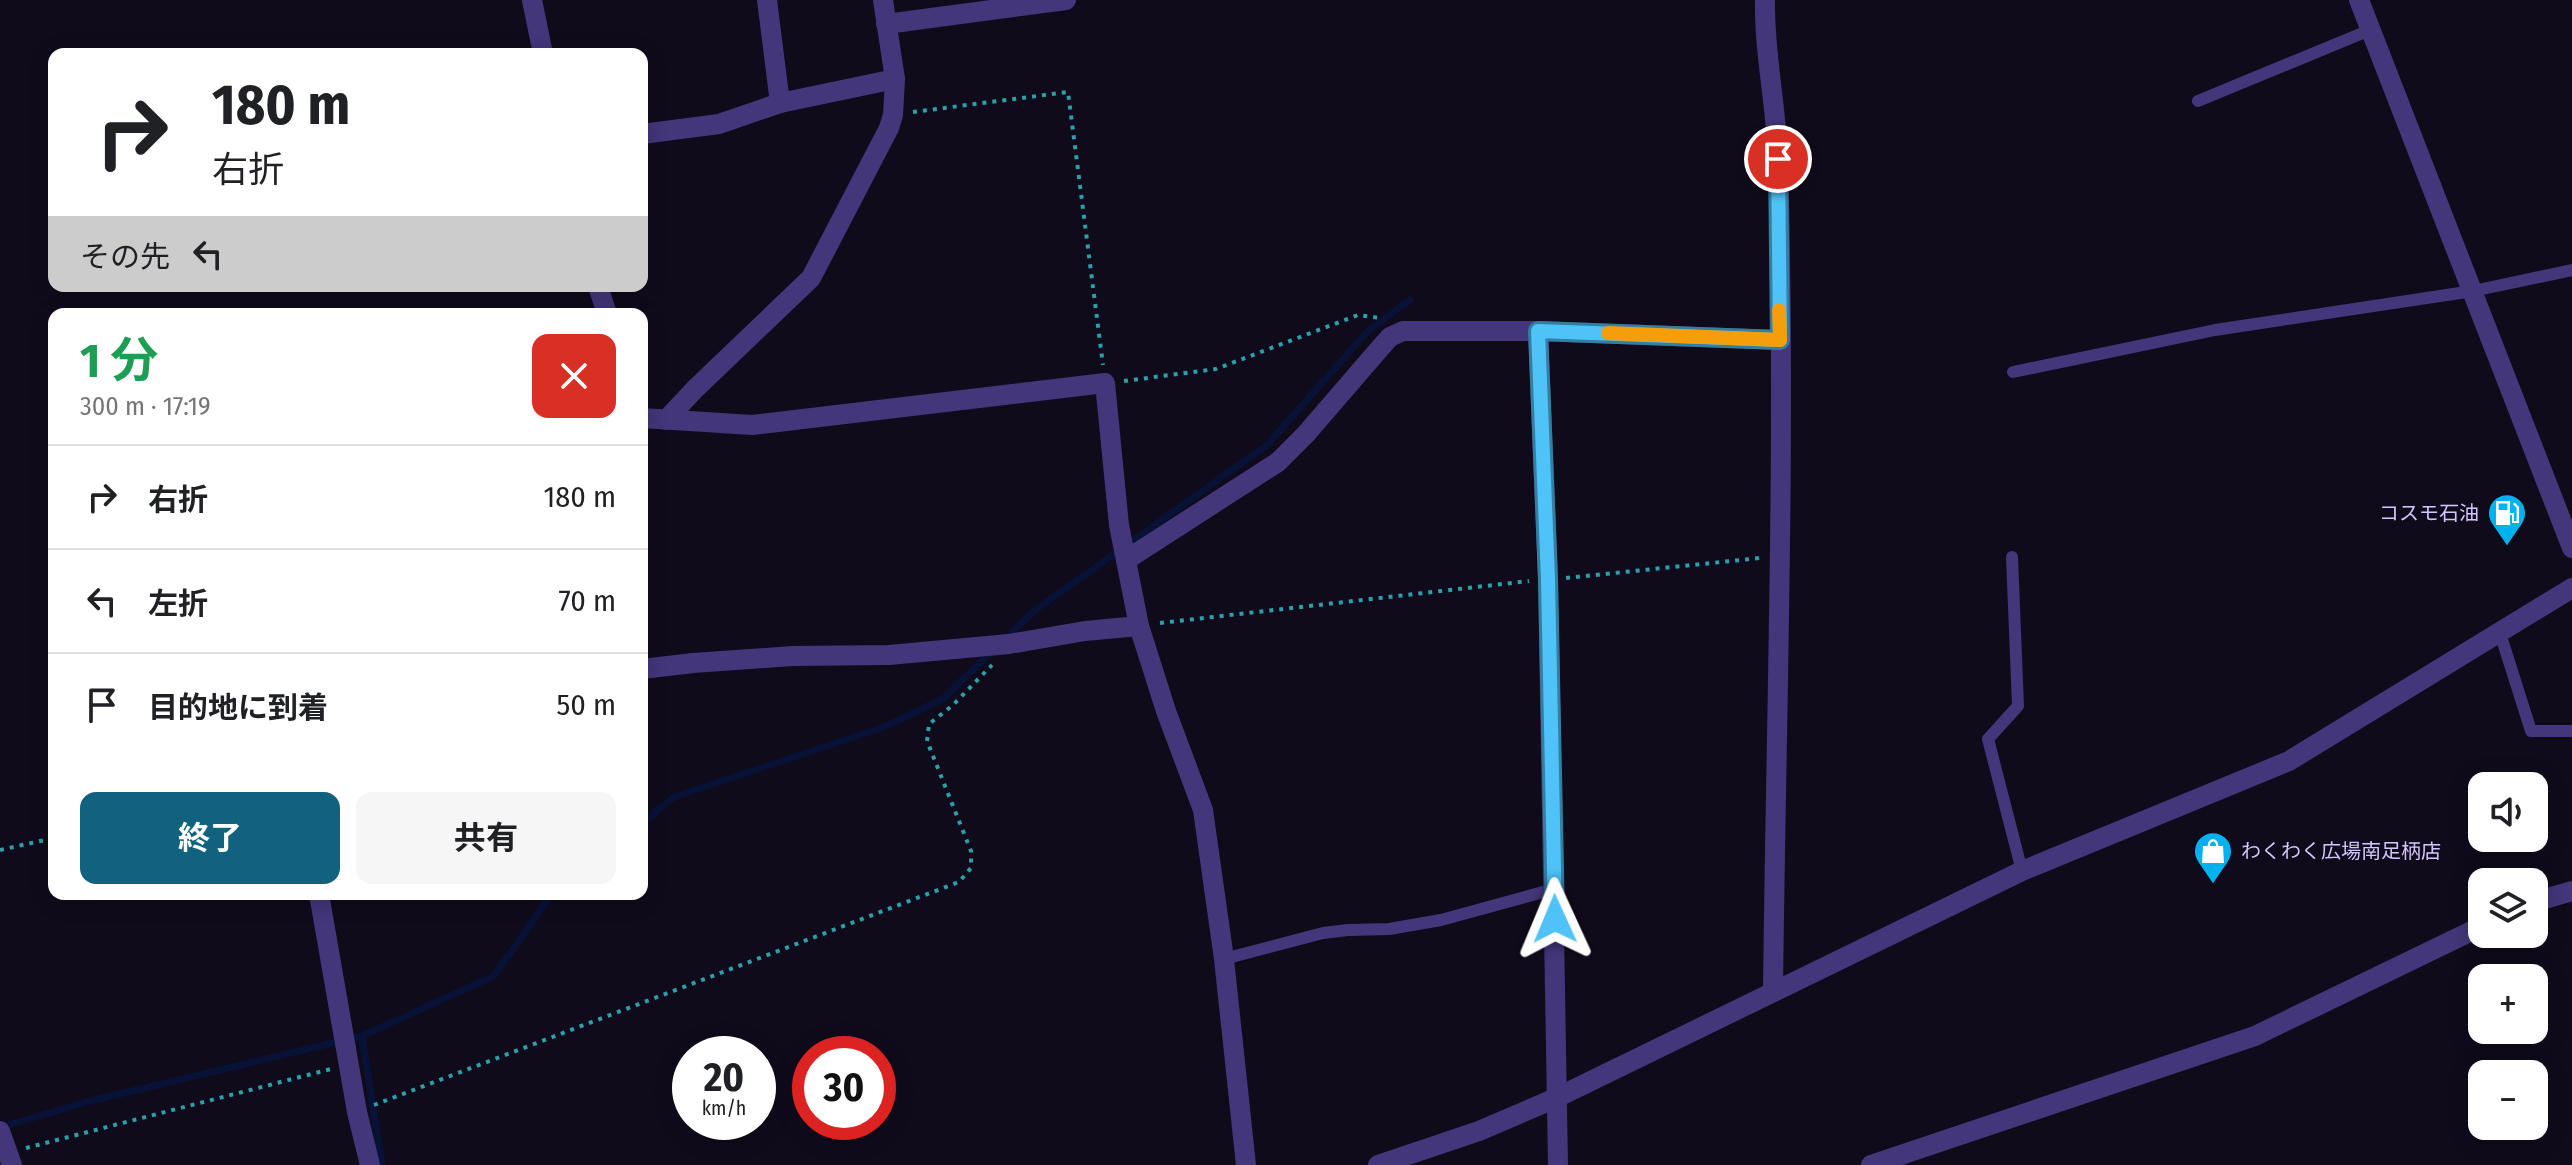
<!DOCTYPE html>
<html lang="ja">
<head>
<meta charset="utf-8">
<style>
  :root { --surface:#fff; --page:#f6f6f6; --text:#202124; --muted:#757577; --line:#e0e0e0; --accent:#12627f }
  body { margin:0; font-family:"Fira Sans Condensed","Noto Sans JP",sans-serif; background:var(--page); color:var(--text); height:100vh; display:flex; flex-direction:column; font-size:30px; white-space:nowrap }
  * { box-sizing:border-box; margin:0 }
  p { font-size:26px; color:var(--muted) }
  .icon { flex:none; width:44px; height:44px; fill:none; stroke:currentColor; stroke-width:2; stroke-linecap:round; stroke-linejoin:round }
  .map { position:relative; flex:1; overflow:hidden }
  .panel { position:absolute; left:48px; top:308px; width:600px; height:592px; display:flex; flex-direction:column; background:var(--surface); border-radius:16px; box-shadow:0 4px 20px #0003 }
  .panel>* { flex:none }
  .top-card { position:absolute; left:48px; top:48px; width:600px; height:244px; border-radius:16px; box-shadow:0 4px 20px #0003; background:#fff; color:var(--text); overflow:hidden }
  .tools { position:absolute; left:2468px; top:772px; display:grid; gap:16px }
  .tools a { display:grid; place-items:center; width:80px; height:80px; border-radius:16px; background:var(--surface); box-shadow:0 4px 20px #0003; font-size:40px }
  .speed { position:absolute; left:672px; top:1036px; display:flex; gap:16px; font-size:40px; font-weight:700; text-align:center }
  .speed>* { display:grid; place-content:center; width:104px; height:104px; border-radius:50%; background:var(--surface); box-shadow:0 4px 20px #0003; line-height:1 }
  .speed small { font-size:20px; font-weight:400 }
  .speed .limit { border:12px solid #d22; background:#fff; color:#111 }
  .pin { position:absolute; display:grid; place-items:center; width:68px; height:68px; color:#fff; margin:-34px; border:4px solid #fff; border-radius:50%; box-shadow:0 2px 8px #0007 }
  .me { position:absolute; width:88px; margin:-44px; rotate:359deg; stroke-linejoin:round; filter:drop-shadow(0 0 6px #0008) }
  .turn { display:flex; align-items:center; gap:28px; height:168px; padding:0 32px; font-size:36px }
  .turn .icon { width:104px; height:104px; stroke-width:2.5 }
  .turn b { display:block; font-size:56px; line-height:68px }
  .then { display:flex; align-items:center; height:76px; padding:0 32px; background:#0003; gap:16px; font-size:30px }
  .round { display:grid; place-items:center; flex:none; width:84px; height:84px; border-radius:16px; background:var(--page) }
  .overview { display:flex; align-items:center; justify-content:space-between; height:136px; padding:0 32px }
  h1 { font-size:48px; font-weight:700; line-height:60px; color:#1e9e55 }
  .cta { display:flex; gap:16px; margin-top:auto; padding:16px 32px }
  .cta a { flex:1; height:92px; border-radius:16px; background:var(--accent); color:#fff; font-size:32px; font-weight:700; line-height:92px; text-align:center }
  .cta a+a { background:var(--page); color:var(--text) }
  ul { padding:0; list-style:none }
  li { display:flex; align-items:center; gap:24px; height:104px; padding:0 32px; border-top:2px solid var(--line) }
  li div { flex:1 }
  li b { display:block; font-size:30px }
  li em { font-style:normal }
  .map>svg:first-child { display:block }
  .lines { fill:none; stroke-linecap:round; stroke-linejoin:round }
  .stream { stroke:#081237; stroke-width:7 }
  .path { stroke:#2c9fab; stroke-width:4; stroke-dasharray:4 6; stroke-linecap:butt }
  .service { stroke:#43367a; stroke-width:12 }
  .minor { stroke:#43367a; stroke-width:20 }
  .tertiary { stroke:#43367a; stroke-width:20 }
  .route-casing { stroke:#337fa1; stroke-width:20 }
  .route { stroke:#4fc3f7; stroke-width:14 }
  .slow { stroke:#f59e0b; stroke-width:14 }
  .labels { text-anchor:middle; stroke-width:8; stroke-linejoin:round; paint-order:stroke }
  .poi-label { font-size:20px; fill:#d5c5ff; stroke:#100b1b; text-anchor:end }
</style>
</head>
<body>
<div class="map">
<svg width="2572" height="1165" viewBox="0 0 2572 1165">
  <rect width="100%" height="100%" fill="#100b1b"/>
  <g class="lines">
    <g class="stream">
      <path d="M1005,639L1034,611L1267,445L1368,331L1410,300"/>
      <path d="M642,823L674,797L884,727L943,699L993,650"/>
      <path d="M2,1127L86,1102L362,1036"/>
      <path d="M382,1165L362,1036L494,976L548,899L555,894"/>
    </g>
    <g class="path">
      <path d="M913,112L1068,92L1103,365"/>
      <path d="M1124,381L1216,369L1358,315L1380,318"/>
      <path d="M1566,578L1760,558"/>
      <path d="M1160,623L1529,581"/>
      <path d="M0,850L54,838"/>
      <path d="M374,1105L959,882L971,868V851L927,741L929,724L953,705L992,665"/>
      <path d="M26,1148L331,1069"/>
    </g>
    <g class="service">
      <path d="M2198,101L2370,30"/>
      <path d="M2013,372L2215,330L2473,291L2572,270"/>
      <path d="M2012,557L2018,706L1988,739L2022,871"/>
      <path d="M2500,633L2531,731H2572"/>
      <path d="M1224,959L1323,933L1348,930L1389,929L1441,920L1554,889"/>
    </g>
    <g class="minor">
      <path d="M532,0L543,54"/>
      <path d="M767,0L780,103"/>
      <path d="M1765,0C1764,55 1777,108 1778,163C1786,439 1776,716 1773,991"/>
      <path d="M886,24L1066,0"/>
      <path d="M642,134L719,124L780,103L895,79L883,0"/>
      <path d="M598,286L607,314"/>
      <path d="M1538,331L1548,579L1558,1165"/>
      <path d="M642,418L752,425L1105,383L1119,525L1139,626L1166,711L1203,810L1224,959L1246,1165"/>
      <path d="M666,420L695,389L811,278L889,128L893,115L895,79"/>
      <path d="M1126,560L1278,462L1306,434L1381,347L1390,337L1403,331H1538L1780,340"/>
      <path d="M642,669L693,663L793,656L889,655L1009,644L1085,631L1139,626"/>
      <path d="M319,894L357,1112L370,1165"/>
      <path d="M2534,902L2572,891"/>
      <path d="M0,1131L12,1165"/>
      <path d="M1871,1165L2255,1036L2482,926"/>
    </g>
    <g class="tertiary">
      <path d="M2359,0L2572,548"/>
      <path d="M1378,1165L1479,1131L1556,1098L2022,871L2289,761L2572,588"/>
    </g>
  </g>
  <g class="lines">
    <defs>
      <path id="route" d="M1555,919L1548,579L1538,331L1780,340L1778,159"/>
    </defs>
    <use href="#route" class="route-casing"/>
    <use href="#route" class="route"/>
    <path class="slow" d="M1608,333L1780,340L1779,310"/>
  </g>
  <defs>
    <symbol id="fuel-pin" viewBox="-11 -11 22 30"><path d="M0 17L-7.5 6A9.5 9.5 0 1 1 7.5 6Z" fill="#01b2ef" stroke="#100b1b"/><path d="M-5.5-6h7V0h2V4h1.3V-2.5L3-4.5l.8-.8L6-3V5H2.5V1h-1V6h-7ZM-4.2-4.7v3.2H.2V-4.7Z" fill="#fff"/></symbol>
    <symbol id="shop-pin" viewBox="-11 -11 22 30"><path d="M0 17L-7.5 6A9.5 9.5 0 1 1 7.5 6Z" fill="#01b2ef" stroke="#100b1b"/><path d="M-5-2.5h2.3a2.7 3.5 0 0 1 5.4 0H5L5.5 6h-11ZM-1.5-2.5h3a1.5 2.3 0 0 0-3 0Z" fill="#fff"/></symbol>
  </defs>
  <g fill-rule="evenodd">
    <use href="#fuel-pin" x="2485" y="491" width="44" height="60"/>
    <use href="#shop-pin" x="2191" y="829" width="44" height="60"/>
  </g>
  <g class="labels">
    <g class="poi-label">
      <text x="2479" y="520">コスモ石油</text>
      <text x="2241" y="858" text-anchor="start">わくわく広場南足柄店</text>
    </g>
  </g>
</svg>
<div class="tools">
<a><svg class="icon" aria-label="sound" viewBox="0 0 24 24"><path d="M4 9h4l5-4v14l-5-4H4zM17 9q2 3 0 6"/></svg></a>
<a><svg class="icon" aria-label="layers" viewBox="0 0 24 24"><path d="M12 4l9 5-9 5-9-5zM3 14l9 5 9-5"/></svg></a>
<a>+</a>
<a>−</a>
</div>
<div class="speed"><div>20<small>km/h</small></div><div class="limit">30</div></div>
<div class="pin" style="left:1778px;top:159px;background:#d93025"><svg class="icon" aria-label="arrive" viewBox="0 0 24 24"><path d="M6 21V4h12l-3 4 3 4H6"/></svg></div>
<svg class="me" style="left:1555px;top:919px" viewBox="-20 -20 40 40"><path d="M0-17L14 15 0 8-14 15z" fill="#4fc3f7" stroke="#fff" stroke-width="4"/></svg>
<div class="top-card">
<div class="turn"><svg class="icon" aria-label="right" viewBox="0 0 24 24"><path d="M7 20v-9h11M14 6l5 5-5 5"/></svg><div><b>180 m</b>右折</div></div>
<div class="then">その先<svg class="icon" aria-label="left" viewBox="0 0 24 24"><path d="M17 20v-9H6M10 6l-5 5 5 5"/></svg></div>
</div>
<section class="panel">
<div class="overview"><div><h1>1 分</h1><p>300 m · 17:19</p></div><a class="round" style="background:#d93025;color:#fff"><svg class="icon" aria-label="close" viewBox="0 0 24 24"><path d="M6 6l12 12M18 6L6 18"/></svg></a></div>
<ul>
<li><svg class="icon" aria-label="right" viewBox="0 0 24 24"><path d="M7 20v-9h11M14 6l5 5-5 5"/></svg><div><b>右折</b></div><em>180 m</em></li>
<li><svg class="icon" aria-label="left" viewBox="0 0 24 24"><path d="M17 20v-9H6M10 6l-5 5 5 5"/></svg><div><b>左折</b></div><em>70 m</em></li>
<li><svg class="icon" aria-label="arrive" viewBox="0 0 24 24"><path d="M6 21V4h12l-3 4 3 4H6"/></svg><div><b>目的地に到着</b></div><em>50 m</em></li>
</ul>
<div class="cta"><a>終了</a><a>共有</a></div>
</section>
</div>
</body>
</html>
